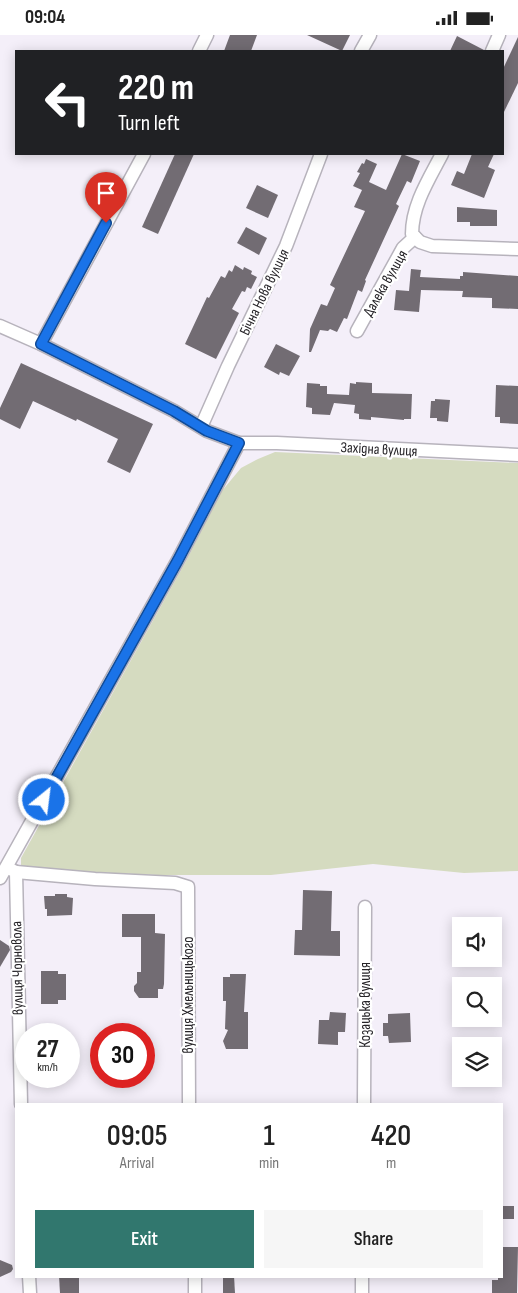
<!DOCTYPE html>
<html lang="en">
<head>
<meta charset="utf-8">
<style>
  :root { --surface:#fff; --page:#f6f6f6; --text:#222; --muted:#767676; --accent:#31776e }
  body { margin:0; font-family:"Sofia Sans Condensed",sans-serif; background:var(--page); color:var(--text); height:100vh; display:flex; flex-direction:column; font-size:19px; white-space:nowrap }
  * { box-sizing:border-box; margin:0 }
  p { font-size:16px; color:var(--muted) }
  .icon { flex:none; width:28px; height:28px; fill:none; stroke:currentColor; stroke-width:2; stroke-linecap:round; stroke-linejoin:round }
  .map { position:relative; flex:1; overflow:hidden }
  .drawer { position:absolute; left:15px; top:1068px; width:488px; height:175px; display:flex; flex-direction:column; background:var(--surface); border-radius:0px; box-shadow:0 2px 12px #0003 }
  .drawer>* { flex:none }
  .top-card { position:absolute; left:15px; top:15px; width:489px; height:105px; border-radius:0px; box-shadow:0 2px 12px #0003; background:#202124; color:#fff; overflow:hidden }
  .controls { position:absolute; left:452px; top:882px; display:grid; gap:10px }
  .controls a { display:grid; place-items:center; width:50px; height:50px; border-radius:0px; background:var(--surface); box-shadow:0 2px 12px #0003; font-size:25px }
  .speed { position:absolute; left:15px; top:988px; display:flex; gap:10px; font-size:25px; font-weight:700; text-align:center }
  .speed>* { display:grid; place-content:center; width:65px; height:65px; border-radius:50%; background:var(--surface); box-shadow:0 2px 12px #0003; line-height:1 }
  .speed small { font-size:12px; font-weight:400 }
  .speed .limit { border:8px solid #d22; background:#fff; color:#111 }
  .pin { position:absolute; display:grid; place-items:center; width:42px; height:42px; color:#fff; margin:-51px -21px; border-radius:50% 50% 50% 0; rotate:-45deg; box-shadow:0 0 5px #0007 }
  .pin .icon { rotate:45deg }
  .me { position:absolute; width:55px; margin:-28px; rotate:29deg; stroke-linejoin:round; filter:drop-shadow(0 0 4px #0008) }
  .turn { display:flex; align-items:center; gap:18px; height:105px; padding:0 20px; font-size:22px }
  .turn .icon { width:65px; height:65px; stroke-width:2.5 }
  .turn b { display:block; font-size:35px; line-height:42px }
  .eta { display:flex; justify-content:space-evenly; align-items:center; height:85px; text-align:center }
  .eta b { font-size:30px; font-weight:600; line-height:35px }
  .action { display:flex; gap:10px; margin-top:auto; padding:10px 20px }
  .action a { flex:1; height:58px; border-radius:0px; background:var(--accent); color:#fff; font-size:20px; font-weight:600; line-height:58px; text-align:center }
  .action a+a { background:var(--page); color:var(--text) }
  .status { display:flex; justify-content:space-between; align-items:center; height:35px; padding:0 25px; background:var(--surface); direction:ltr }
  .status svg { height:14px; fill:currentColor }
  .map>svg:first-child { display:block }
  .green { fill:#d5dbc0 }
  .building { fill:#726c73 }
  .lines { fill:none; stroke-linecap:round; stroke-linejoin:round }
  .minor-casing { stroke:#b7b3bc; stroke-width:15 }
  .minor { stroke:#fff; stroke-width:12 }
  .route-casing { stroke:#114b97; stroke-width:12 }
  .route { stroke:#1a73e8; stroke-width:9 }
  .labels { text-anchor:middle; stroke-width:4.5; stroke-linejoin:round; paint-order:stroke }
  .street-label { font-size:15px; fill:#262428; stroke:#fff }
</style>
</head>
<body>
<div class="status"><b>09:04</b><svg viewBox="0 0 49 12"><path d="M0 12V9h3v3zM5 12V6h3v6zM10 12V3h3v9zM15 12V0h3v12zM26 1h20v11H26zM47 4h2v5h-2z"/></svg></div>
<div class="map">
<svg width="518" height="1258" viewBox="0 0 518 1258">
  <rect width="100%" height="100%" fill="#f4eff9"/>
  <path class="green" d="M275,417L518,428V836L464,838L373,829L271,840H158L21,834V823L185,528L221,457L241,433L258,424Z"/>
  <g class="building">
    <path d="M230,0H257L251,16H224Z"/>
    <path d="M307,0H350L342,16Z"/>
    <path d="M457,1L484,15V16H450Z"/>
    <path d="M518,2V48L502,81V36Z"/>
    <path d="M175,119H194L158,199L142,192Z"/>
    <path d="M402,119L420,126L411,148L407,146L396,169L399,171L365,245L366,246L362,257L358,255L347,284L344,283L337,297L330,294L328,296L320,295L311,317H309L310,294L321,269L327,271L335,253L330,250L365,176L354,172L362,155L353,151L360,138L357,137L362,128L364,129L366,124L377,129L369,147L386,155Z"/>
    <path d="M472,119H494L488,132L495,135L484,163L451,150L457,136L464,139Z"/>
    <path d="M257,150L278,160L268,183L246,173Z"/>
    <path d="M457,172L497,175V191H470V187H457Z"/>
    <path d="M246,192L267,203L259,220L237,208Z"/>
    <path d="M235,230L243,235L244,232L252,236L251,239L257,242L251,254L247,252L245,257L242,256L232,274L239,278L216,324L185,309L207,262L209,263L221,241L225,243L229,235L232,237Z"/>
    <path d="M411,234L421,235L420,242L460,244V241H463V237L518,241V274L492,273V263L462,262L463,256L421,255L419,277L394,275L396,255L409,256Z"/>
    <path d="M276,309L300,321L289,341L280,337L279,340L264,332Z"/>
    <path d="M21,328L153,389L130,438L107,427L118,404L77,384L76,386L33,366L20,394L0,384V373Z"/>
    <path d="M356,347L372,348V358L412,359L411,384H404V385L371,382V385L359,384V379L354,378L355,370L334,368L330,380L312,379V373L306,372L307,348L320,349V351H327V359L349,360L350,348L356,349Z"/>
    <path d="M496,350L518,351V389L500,388V382H495Z"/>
    <path d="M435,364L450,365L448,387L437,386V383H430L431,366H435Z"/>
    <path d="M303,855L332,856L331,896H340V921L294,920L295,895H302Z"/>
    <path d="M55,859H67V862L73,863L72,880L47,881V874H45L44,861H55Z"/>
    <path d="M122,879H155V898L165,899L164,949L163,954H158V963H139L134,956V951L137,948V937H141V902H122Z"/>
    <path d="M0,905L9,911L10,915L0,932Z"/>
    <path d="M41,936H58V939H66V965H58V969H41Z"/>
    <path d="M230,939H246L244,977H248V1014H226L223,1006L228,995L225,994L226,966H223V942H230Z"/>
    <path d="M330,977L346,978L345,997H338V1010L318,1009L319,985H329Z"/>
    <path d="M410,978L411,1007L389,1008L388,1001H383V988H388V979Z"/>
    <rect x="501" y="1171" width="13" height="13"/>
    <path d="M501,1212H518L517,1258H492V1245H498V1241H501Z"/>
    <path d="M0,1225L12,1230L13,1234L11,1237L0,1242Z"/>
    <path d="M59,1241H79V1258H60Z"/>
    <path d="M223,1241H234L235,1258H223Z"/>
  </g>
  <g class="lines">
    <defs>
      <g id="minor">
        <path d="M199,16L207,0"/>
        <path d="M361,16L370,0"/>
        <path d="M492,16L499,0"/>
        <path d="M442,119C429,144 412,170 412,199L420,207L432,211L518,214"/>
        <path d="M0,291L41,309L174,376L207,396L239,408H277L518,420"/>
        <path d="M357,296L403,213L415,202"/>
        <path d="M41,309L144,119"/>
        <path d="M201,392L228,331L286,211L321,119"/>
        <path d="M8,833L16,837L21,1069"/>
        <path d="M16,837L95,844L175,848L188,852L189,1069"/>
        <path d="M0,843L178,525L239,408"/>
        <path d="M364,1069L365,872"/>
        <path d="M29,1241L30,1258"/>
        <path d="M195,1241V1258"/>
        <path d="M362,1258V1241"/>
      </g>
    </defs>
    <use href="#minor" class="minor-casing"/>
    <use href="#minor" class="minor"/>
  </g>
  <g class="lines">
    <defs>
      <path id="route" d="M44,765L178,525L239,408L207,396L174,376L41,309L106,188"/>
    </defs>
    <use href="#route" class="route-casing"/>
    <use href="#route" class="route"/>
  </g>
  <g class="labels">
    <g class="street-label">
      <text transform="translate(385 248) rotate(-60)" y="5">Далека вулиця</text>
      <text transform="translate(264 257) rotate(-64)" y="5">Бічна Нова вулиця</text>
      <text transform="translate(379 414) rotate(3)" y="5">Західна вулиця</text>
      <text transform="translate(17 933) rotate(-91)" y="5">вулиця Чорновола</text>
      <text transform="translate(188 960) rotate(-90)" y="5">вулиця Хмельницького</text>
      <text transform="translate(365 970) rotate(-90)" y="5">Козацька вулиця</text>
    </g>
  </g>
</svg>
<div class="controls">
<a><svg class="icon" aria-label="sound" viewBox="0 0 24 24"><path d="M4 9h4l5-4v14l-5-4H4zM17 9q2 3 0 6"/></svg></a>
<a><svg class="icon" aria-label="search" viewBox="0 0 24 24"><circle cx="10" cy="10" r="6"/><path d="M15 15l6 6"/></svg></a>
<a><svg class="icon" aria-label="layers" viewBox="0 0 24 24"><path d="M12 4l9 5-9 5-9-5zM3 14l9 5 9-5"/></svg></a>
</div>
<div class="speed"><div>27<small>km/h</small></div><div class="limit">30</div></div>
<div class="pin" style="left:106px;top:188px;background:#d93025"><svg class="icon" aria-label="arrive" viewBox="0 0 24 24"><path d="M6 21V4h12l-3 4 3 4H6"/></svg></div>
<svg class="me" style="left:44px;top:765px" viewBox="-20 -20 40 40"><circle r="17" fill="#1a73e8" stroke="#fff" stroke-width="3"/><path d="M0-11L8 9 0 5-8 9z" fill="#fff"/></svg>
<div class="top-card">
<div class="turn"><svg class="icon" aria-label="left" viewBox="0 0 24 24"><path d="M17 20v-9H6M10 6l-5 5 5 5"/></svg><div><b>220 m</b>Turn left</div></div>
</div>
<section class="drawer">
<div class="eta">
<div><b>09:05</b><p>Arrival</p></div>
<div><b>1</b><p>min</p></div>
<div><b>420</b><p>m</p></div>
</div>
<div class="action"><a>Exit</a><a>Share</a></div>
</section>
</div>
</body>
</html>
